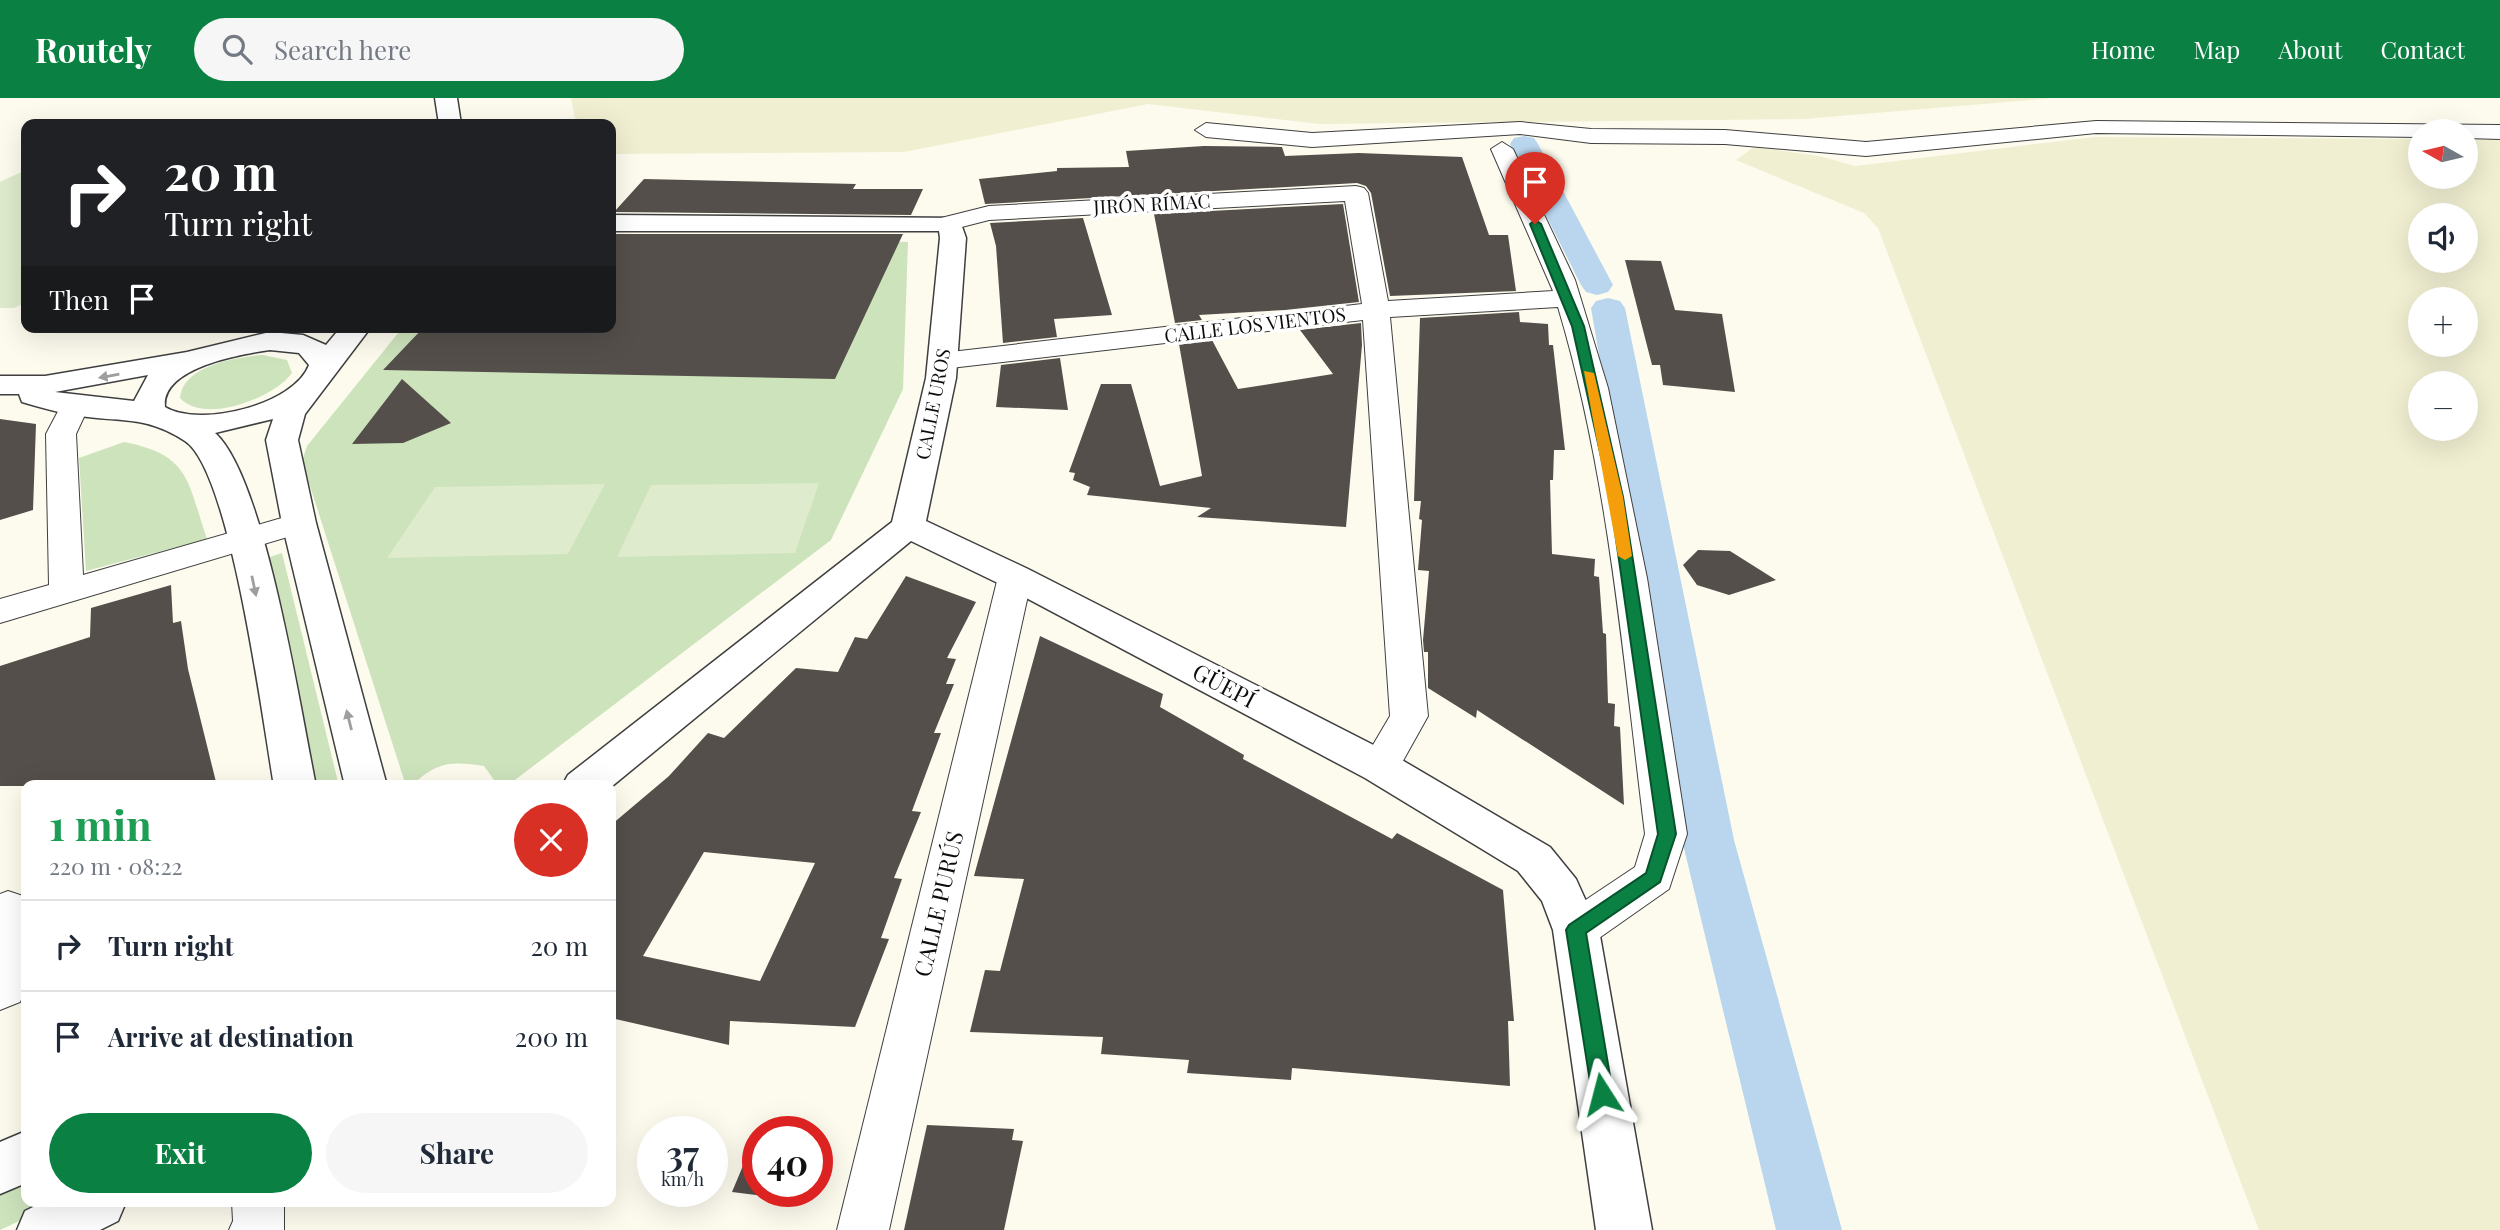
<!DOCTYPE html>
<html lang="en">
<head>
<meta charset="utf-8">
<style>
  :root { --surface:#fff; --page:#f6f6f7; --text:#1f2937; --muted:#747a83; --line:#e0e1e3; --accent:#0b8043 }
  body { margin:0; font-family:"Playfair Display",serif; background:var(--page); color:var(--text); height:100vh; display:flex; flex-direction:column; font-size:26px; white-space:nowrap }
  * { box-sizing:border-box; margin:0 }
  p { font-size:23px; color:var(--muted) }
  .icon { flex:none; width:38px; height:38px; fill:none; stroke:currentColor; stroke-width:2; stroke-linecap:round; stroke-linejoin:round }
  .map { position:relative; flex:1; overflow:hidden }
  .sheet { position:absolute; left:21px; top:682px; width:595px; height:427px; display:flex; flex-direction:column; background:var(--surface); border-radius:14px; box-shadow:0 7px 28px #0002 }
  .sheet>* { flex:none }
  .guide { position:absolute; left:21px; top:21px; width:595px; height:214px; border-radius:14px; box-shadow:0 7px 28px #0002; background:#202124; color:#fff; overflow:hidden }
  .needle { width:46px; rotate:278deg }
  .buttons { position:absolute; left:2408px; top:21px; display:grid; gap:14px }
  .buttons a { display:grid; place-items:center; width:70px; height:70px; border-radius:50%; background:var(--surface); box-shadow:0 7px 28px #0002; font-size:35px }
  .speed { position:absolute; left:637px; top:1018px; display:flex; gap:14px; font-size:35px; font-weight:700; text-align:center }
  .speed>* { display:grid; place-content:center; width:91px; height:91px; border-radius:50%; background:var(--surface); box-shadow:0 7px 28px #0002; line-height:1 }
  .speed small { font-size:18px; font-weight:400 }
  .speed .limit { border:10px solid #d22; background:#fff; color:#111 }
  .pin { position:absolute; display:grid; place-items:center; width:60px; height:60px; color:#fff; margin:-72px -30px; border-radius:50% 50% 50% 0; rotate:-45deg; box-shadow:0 0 7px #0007 }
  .pin .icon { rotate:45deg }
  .me { position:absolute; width:77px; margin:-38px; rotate:351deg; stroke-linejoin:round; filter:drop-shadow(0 0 5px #0008) }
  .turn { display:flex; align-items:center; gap:24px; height:147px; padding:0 28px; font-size:32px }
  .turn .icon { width:91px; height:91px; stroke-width:2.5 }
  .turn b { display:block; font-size:49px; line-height:60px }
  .then { display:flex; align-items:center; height:66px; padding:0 28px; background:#0003; gap:14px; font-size:26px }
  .round { display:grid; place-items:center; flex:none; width:74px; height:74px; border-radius:37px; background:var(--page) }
  .headline { display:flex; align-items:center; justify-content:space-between; height:119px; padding:0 28px }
  h1 { font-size:42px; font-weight:700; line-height:52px; color:#1e9e55 }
  .action { display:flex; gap:14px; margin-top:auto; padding:14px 28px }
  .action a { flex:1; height:80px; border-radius:42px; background:var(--accent); color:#fff; font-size:28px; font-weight:700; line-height:80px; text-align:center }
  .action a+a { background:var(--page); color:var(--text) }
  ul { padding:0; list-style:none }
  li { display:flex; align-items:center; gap:21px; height:91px; padding:0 28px; border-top:2px solid var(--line) }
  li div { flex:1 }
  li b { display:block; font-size:26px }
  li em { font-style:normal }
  header { display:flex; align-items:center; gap:42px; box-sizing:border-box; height:98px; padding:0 35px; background:var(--accent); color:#fff }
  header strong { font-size:33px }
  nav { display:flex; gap:38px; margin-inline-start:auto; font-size:24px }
  .search { width:490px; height:63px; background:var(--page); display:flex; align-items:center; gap:18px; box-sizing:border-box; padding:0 24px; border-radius:38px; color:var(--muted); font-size:26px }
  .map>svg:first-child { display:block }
  .farmland { fill:#f0efd1; fill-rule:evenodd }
  .green { fill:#cde3bc }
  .pitch { fill:#deebcd }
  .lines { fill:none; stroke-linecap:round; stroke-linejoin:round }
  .canal { fill:#b9d6ee; fill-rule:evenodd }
  .building { fill:#544f4a; fill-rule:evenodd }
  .minor-casing { stroke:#3f3f3f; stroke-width:2 }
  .tertiary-casing { stroke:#3f3f3f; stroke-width:3 }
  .minor { fill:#fff; fill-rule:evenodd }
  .tertiary { fill:#fff; fill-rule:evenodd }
  .oneway { fill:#9e9e9e }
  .route { fill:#0b8043; stroke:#07532c; stroke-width:2 }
  .slow { fill:#f59e0b }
  .labels { text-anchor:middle; stroke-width:7; stroke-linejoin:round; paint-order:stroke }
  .far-street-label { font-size:19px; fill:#0c0c0c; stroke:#fff }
  .street-label { font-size:23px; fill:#0c0c0c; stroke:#fff }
</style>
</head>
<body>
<header>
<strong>Routely</strong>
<div class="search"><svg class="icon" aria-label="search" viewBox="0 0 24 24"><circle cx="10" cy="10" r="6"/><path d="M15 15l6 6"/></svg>Search here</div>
<nav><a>Home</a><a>Map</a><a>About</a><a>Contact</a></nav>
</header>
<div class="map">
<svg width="2500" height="1132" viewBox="0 0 2500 1132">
  <rect width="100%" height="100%" fill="#fdfbee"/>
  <g class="farmland">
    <path d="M571,0H2054L1804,21L1319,26L1148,6L904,54L611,56V26H576Z"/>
    <path d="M2095,39L2420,41V79H2466V41H2500V1132H2259L1878,130L1864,115L1736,62L1754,49L1819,58L1855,68ZM2420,117H2466V163H2420ZM2420,201H2466V247H2420ZM2420,285H2466V331H2420Z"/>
  </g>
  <g class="green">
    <path d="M611,136L908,144L903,291L831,442L507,688H495L494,682L484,668C452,663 435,664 412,688H406L302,363L307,348L403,229H611Z"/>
    <path d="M263,257L287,262L292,275C274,300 204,327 180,300C182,267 238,259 263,257Z"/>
    <path d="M124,344C191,357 187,383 207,441L86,473L79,360Z"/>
    <path d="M282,455L339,688H314L263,461Z"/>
    <path d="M26,1079V1104H60L0,1132V1092Z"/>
  </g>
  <g class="pitch">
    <path d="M26,72V204L14,210H0V84Z"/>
    <path d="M819,385L795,455L617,459L651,387Z"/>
    <path d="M605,386L568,456L387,460L435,389Z"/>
  </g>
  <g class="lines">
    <g class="canal">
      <path d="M1524,38L1534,40L1538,46L1613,187L1608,194L1597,197L1586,194L1581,187L1510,46L1514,40Z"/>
      <path d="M1608,200L1620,203L1625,210L1734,742L1842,1132H1776L1682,742L1591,210L1596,203Z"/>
    </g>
  </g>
  <g class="building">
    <path d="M1204,48L1282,49L1285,58L1359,55L1462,59L1489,137H1508L1516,193L1390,198L1371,95L1366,88L1357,85L985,106L979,81L1057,73V70L1129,69L1126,53Z"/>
    <path d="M644,81L856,86L853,91H923L911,117L614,114Z"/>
    <path d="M1343,106L1359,204L1285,212L1199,217L1202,222L1175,225L1154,116Z"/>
    <path d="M1083,120L1112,217L1054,221L1057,239L1003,245L996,148L990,125Z"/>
    <path d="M611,136H903L835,281L383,272L424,229H611Z"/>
    <path d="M1625,162L1661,163L1675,212L1722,216L1735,294L1663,287L1660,267H1652Z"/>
    <path d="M1519,214L1520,224L1548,226L1549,247H1553L1565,352H1554L1553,382H1550L1552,456L1595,461L1594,478L1599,479L1603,535L1606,536L1608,605L1615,606L1614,628L1620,629L1624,707L1477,612L1476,620L1428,590V554H1424L1423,542L1429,473L1418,472L1422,422L1419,421L1421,403H1414L1420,220Z"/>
    <path d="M1361,225L1362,247L1346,429L1197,419L1211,410L1087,397L1090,389L1073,382L1075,375L1069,374L1101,286H1131L1160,388L1202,378L1179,246L1212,242L1238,291L1333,276L1300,232Z"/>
    <path d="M1060,260L1068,312L996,309L1001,267Z"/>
    <path d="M402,281L451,325L403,345L352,346Z"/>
    <path d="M0,321L36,326L33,412L0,422Z"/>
    <path d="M1698,452L1730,453L1776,482L1729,497L1697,487L1683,467Z"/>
    <path d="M906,478L976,504L947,560L956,561L946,586H954L934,635H941L912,713L921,714L894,780L902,781L881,840L889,841L855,929L730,923L729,947L611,920V727L669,678L708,635L724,640L796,570L838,574L855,539L867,541ZM704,754L815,765L760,883L643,858Z"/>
    <path d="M171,487L173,525L181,523L188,571L217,688H0V568L90,539L91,510Z"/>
    <path d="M1040,538L1163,596L1160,609L1244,657L1243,661L1392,741L1397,735L1503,792L1514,923H1508L1510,988L1292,970L1291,982L1187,975L1189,962L1101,956L1103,939L970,934L985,872L1000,873L1024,781L974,778Z"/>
    <path d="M927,1027L1014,1031L1012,1042L1023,1043L1004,1132H904Z"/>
    <path d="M755,1039H758V1094H807L803,1103L732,1094Z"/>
  </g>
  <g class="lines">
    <defs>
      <g id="minor">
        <path d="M2096,23L2500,27V41L2466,40V33H2420V39L2096,35L1866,58L1725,46L1591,45L1520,36L1312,49L1206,39L1195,32L1206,25L1312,35L1520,24L1591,31L1725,32L1866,44Z"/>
        <path d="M1502,44L1513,51L1575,182L1608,290L1647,480L1687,736L1669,791L1592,845L1576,850L1560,845L1554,832L1560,819L1635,769L1645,736C1623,560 1609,379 1558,209L1390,219L1428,618L1394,679L1380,684L1366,679L1360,669L1390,618L1363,222L942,271L932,269L928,263L932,257L942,255L1362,206L1345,103L989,122L950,132L941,130L938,125L941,120L989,108L1356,88L1364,90L1368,95L1388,203L1553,193L1491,51Z"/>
        <path d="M74,299L84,302L89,308L76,336L83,477L299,415L311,418L315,425L311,432L0,525V501L49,487L46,336L64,302Z"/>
        <path d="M1015,468L1027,471L1032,479L889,1132H837L998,479L1003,471Z"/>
        <path d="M8,793L23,798L26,804V891L20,904L0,912V796Z"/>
        <path d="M232,1104H284V1132H229L233,1123Z"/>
      </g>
      <g id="tertiary">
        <path d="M435,0H457L461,26H439Z"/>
        <path d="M611,117L959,120L966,140L956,280L926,423L1028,471L1395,658L1550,749L1576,781L1599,832L1652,1132H1596L1553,832L1542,803L1518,773L1365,680L1002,487L911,443L611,689L562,688L568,677L892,424L926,280L940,140L939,133H611Z"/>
        <path d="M341,229H371L305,316L298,342L316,425L387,688H345L282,425L266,342L273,321L215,335C265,379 301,615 316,688H274C263,625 231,373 185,343C144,316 118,325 74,317C56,314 39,309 22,304L19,296H0V278H45L187,254L270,234L303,237L326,247ZM270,252L299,255L309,267C294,307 200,330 165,309C161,269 242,256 270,252ZM148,277L134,303L55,294Z"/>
        <path d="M26,1033V1085L0,1096V1044Z"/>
        <path d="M43,1104H126L118,1123L100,1132H17L25,1113Z"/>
      </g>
    </defs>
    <use href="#minor" class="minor-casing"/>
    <use href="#tertiary" class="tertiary-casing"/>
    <use href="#minor" class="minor"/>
    <use href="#tertiary" class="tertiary"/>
  </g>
  <defs><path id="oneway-solid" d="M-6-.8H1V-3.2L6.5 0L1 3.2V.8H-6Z" transform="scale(1.75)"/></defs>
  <g class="oneway">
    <use href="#oneway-solid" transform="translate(109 278) rotate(170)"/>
    <use href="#oneway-solid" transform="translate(254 488) rotate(78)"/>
    <use href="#oneway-solid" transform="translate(349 622) rotate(-104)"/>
  </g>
  <path class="route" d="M1535,122L1541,126L1584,228L1623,399L1676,736L1660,784L1586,835L1613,996L1610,1003L1602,1005L1595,1003L1592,996L1566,832L1569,827L1646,775L1658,736L1610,399L1572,228L1530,126Z"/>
  <path class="slow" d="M1584,273L1594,275L1623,399L1632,458L1625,462L1618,458Z"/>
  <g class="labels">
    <g class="far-street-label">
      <text transform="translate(1152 106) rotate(-3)" y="7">JIRÓN RÍMAC</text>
      <text transform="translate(1255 227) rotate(-7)" y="7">CALLE LOS VIENTOS</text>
      <text transform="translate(933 306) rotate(-79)" y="7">CALLE UROS</text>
    </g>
    <g class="street-label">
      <text transform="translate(1224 588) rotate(28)" y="8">GÜEPÍ</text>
      <text transform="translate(939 806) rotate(-77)" y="8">CALLE PURÚS</text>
    </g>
  </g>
</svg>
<div class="buttons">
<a><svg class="needle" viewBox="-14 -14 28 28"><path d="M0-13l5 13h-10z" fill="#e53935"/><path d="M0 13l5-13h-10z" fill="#747a83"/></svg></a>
<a><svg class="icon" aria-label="sound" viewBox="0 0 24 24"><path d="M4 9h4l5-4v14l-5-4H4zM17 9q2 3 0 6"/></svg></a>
<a>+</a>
<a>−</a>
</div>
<div class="speed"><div>37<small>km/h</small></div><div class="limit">40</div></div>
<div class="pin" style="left:1535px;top:126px;background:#d93025"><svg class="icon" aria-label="arrive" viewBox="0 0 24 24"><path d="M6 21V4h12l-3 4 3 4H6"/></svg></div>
<svg class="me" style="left:1602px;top:996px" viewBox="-20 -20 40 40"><path d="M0-17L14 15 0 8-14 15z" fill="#0b8043" stroke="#fff" stroke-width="4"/></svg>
<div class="guide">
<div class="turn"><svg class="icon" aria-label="right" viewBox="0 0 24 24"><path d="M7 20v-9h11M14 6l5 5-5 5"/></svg><div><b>20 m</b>Turn right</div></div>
<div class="then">Then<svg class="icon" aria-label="arrive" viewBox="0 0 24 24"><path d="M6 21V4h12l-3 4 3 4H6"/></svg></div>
</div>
<section class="sheet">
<div class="headline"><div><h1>1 min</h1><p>220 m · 08:22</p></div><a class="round" style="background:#d93025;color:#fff"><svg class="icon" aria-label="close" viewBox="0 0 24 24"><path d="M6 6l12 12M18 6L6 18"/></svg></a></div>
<ul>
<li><svg class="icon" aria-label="right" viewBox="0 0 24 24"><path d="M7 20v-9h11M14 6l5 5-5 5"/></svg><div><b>Turn right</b></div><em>20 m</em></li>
<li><svg class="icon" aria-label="arrive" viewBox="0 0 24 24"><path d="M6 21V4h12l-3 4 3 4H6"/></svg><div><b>Arrive at destination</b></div><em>200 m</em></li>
</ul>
<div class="action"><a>Exit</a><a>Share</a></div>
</section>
</div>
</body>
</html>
